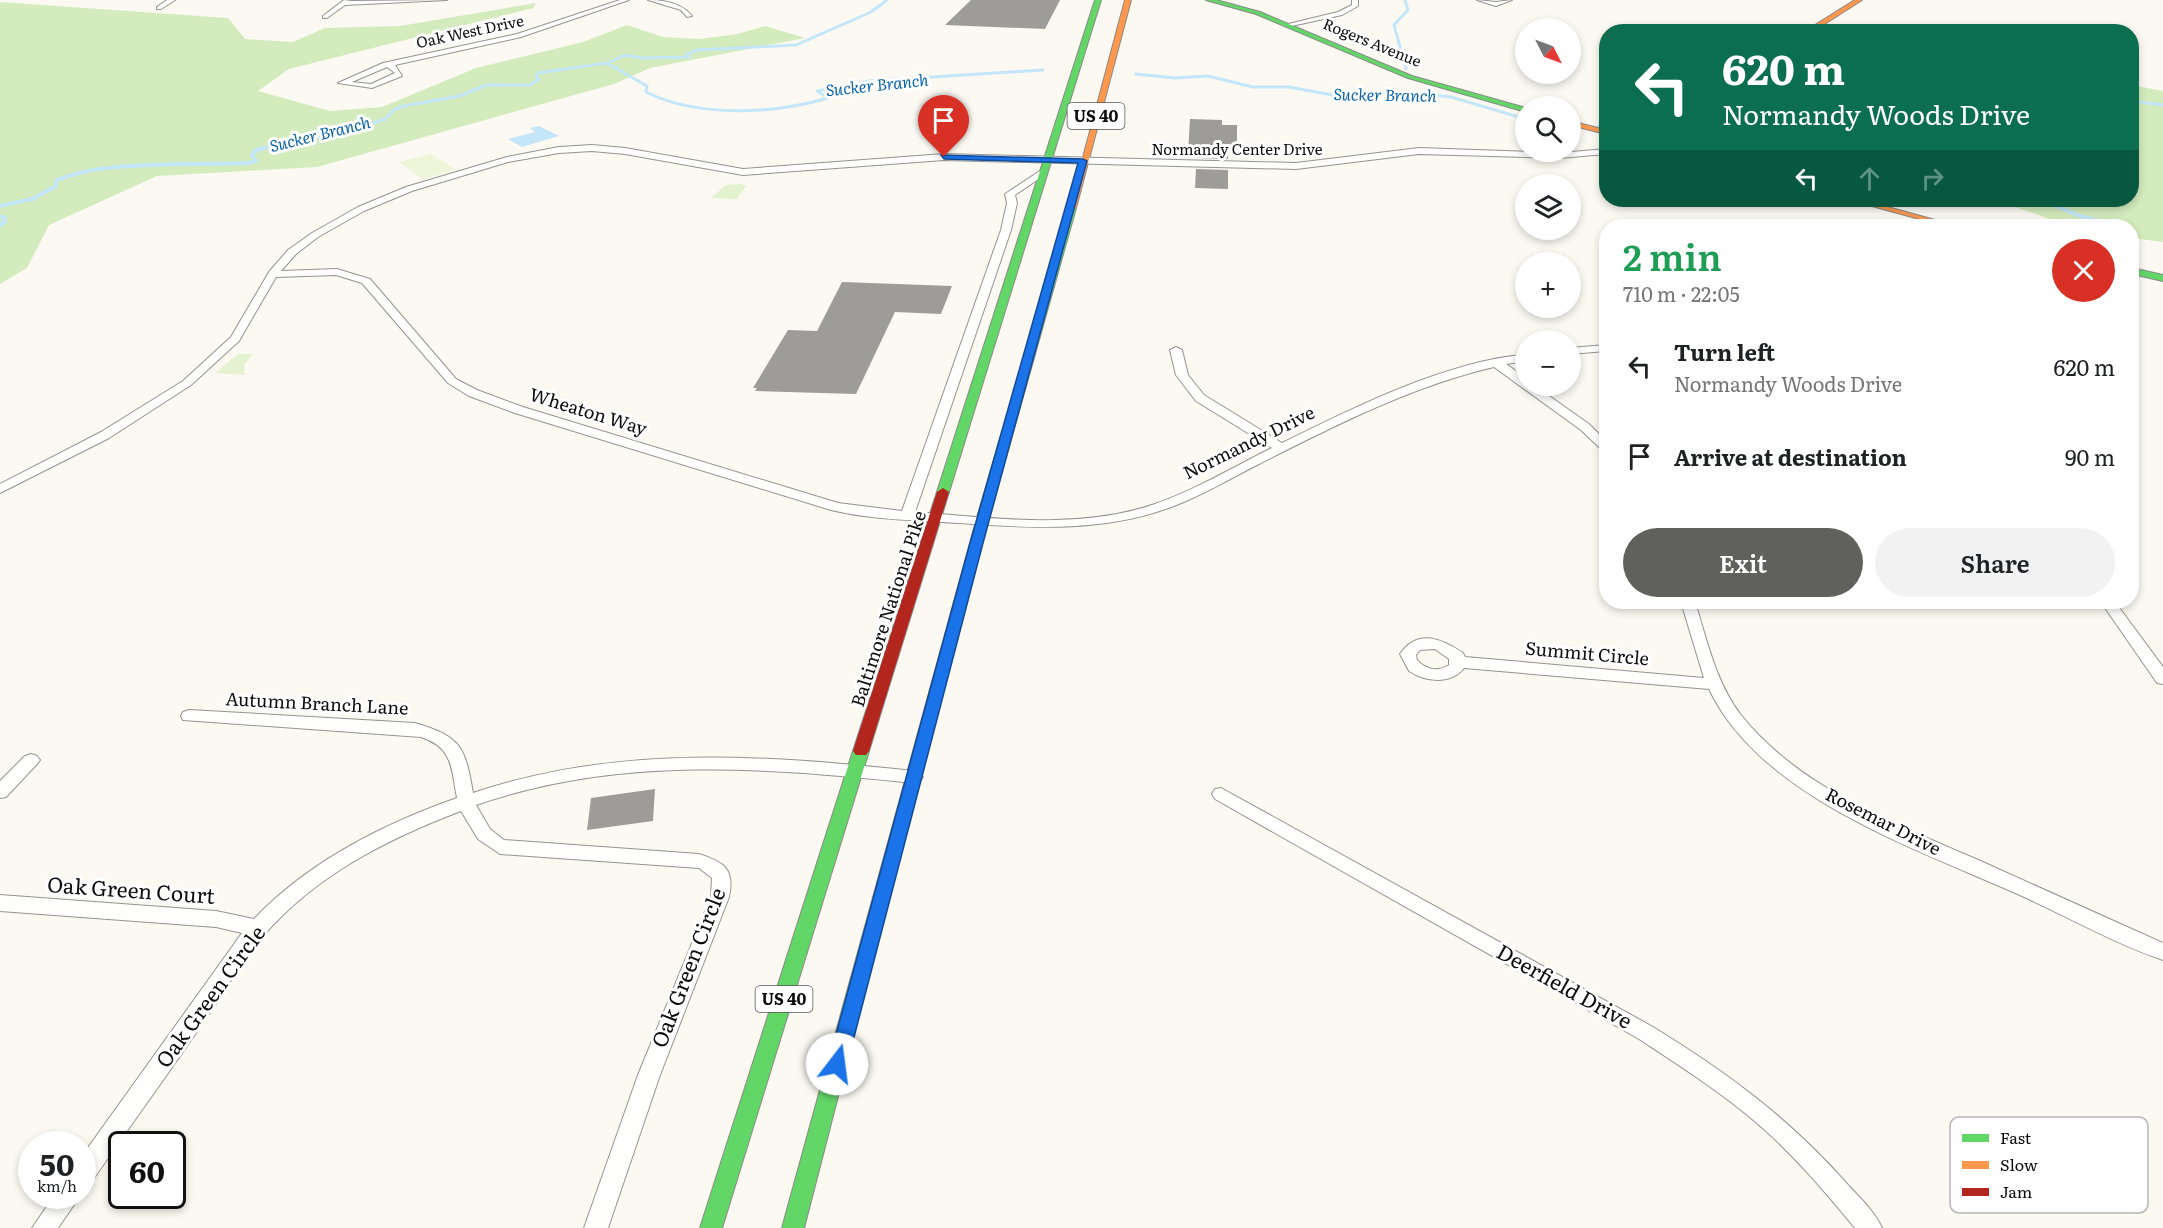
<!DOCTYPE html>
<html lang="en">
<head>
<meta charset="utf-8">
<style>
  :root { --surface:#fff; --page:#f2f2f2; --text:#202124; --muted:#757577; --accent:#60605d }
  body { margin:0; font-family:Literata,serif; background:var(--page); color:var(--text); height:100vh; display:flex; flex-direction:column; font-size:22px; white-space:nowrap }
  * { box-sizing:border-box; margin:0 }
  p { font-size:20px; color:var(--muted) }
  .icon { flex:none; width:33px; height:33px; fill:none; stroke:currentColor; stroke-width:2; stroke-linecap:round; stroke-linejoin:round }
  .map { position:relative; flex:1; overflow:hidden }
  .sheet { position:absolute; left:1599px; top:219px; width:540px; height:390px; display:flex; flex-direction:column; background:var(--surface); border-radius:24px; box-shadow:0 3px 9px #0003 }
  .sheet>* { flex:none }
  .top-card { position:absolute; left:1599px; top:24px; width:540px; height:183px; border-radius:24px; box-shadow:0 3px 9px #0003; background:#0b6e4f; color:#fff; overflow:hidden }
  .needle { width:39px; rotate:132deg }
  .controls { position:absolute; left:1515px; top:18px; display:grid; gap:12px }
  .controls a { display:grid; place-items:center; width:66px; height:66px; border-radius:50%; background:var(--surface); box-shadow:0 3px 9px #0003; font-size:30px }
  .speed { position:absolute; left:18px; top:1131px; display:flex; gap:12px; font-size:30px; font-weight:700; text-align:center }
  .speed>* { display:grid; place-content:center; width:78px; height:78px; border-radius:50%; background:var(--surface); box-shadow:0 3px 9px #0003; line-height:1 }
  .speed small { font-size:15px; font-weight:400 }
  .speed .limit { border:3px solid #111; border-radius:9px; background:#fff; color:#111 }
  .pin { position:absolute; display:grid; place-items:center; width:51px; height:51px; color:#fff; margin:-62px -26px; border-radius:50% 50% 50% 0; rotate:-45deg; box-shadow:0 0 6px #0007 }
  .pin .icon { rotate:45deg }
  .me { position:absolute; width:66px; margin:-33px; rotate:15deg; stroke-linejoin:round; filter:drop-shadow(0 0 4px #0008) }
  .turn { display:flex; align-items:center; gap:21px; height:126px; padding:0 24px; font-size:27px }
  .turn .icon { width:78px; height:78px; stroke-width:2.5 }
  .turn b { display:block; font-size:42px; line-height:51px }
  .lanes { display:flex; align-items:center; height:57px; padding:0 24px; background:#0003; justify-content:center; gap:30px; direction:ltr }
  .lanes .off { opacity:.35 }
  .round { display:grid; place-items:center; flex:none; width:63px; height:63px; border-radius:32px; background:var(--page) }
  .head { display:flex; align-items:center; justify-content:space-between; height:102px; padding:0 24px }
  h1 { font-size:36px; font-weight:600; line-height:45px; color:#1e9e55 }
  .action { display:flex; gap:12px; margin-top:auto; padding:12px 24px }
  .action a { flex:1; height:69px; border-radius:36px; background:var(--accent); color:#fff; font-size:24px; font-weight:600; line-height:69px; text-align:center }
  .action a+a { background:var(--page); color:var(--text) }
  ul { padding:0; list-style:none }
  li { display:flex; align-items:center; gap:18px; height:90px; padding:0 24px }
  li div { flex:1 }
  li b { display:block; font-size:22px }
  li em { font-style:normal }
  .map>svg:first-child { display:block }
  .green { fill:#e4f2cf }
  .forest { fill:#d4ebbd }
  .pitch { fill:#eef6da }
  .water { fill:#c4e6f9 }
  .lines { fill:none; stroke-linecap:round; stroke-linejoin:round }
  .stream-far1 { stroke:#c4e6f9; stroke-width:3 }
  .stream { stroke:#c4e6f9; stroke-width:4 }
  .building { fill:#9e9c98 }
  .street-casing { stroke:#949390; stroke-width:2 }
  .fast-casing { stroke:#8b8a87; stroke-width:2 }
  .slow-casing { stroke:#8b8a87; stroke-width:2 }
  .jam-casing { stroke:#8b8a87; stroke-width:2 }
  .street { fill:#fefefd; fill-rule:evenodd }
  .fast { fill:#63d668; fill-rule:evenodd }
  .slow { fill:#ff974d; fill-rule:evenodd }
  .jam { fill:#b3261e; fill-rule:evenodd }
  .route { fill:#1a73e8; stroke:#114b97; stroke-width:1.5 }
  .labels { text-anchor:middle; stroke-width:6; stroke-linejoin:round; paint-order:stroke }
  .far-street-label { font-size:15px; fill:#0d0d0d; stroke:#fff }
  .far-water-label { font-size:16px; font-style:italic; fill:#0b64ab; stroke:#fff }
  .shield { fill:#fff; stroke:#565656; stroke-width:1.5 }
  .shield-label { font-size:16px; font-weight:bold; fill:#0d0d0d }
  .street-label { font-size:18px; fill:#0d0d0d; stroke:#fff }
  .near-street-label { font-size:21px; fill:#0d0d0d; stroke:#fff }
  .key { fill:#fff; stroke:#b6b6b6; stroke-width:1.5 }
  .key-label { font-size:16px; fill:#0d0d0d }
</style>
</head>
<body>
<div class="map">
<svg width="2163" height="1228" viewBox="0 0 2163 1228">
  <rect width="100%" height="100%" fill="#fbf9f2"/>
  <g class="green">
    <path d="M742,184L746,186L737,199L711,198L726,185Z"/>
    <path d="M238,354H253L244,365L245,375L215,373Z"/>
  </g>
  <g class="forest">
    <path d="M0,2L228,18L245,39L293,42L325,28L400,26L536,3L533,8L289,69L258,91L330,111L382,107L476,68L583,42L627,25L663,37L699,39L738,34L765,26L805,38L650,68L614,84L317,167L157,176L49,225L27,268L0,284Z"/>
    <path d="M2132,85L2163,91V242L2132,238V226H2069L1996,200H2132Z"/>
  </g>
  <path class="pitch" d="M431,154L456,170L423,179L399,162Z"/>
  <path class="water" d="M539,126L559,136L522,147L508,139L535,132L530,128Z"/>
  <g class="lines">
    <g class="stream-far1">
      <path d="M1405,0L1408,10L1394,25L1406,69"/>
      <path d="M607,63L625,55L642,58L689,57L687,54L697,50L796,45L871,12L887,0"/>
      <path d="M1136,74L1175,78L1208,76L1253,87H1289L1338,96L1416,93L1451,97L1526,119"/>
      <path d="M2132,101L2163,105"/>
      <path d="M1599,126L1606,127"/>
      <path d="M311,138L371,124L385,119L395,109L404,106L460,96L486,85H530L539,79L536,76L538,73L607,63L647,86L646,92C698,118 774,114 828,98L817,91L869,81L1043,70"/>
    </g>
    <g class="stream">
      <path d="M2040,200L2083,217L2120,226"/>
      <path d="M0,206L32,199L56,186V181C97,160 198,165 248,163L256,161L252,155L256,150L317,136"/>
      <path d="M0,217H4L5,222L0,225"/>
      <path d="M2132,232L2135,235"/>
    </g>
  </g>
  <g class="building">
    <path d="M971,0H1060L1045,29L945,25Z"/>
    <path d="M1190,119L1222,120V125H1237V146H1228V159L1197,158V153H1188Z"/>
    <path d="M1196,169L1228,170V189L1195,188Z"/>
    <path d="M842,282L952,286L941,314L895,312L856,394L755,391L757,388H753L788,330L817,331Z"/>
    <path d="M655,789L653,821L587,830L591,798Z"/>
  </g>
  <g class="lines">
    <defs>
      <g id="street">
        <path d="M167,0H175L161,9H157V7Z"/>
        <path d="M344,0L351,1L447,0L345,5L327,18H323V16Z"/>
        <path d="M620,0H629L521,37L395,65L402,76L372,88L338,83L383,63L517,34ZM387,67L395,73L371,84L352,82Z"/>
        <path d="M648,0C664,0 682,3 692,16L687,17L681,10Z"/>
        <path d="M1352,0H1358V6L1342,15L1287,27L1284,25L1338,12L1352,5Z"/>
        <path d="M1477,0L1496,2L1512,0L1496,6Z"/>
        <path d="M592,145L625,148L743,169L944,154L1296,163L1419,148L1560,153L1606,149V154L1560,158L1419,154L1296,169L944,160L743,175L625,154L592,151L559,153L508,162L412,191L364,211L318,237L296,254L281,271L337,269L370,279L456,379L477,390L523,407L838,503L902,511L1001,230L1007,203L1005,194L1043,169L1046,170V174L1015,195L1017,203L1011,230L915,512C993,518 1076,530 1152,505C1194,491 1233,467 1272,448L1196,401L1176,375L1170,350L1176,347L1182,350L1188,375L1204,395L1282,443C1349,410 1421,374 1494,359C1504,357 1515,356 1526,354V361L1506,364L1526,378V386H1535L1589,424L1606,441V451L1602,450L1581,430L1494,367C1412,386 1334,426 1259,464C1231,478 1203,495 1174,506C1104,533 1031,528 958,523C916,520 872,520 831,510L515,413L469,396L448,383L362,283L336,275L276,277L239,341L191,385L109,438L0,493V484L101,432L183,381L231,337L269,272L288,250L312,233L358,207L406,187L507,157L559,147Z"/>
        <path d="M1606,345V351L1570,354V348Z"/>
        <path d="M1681,602H1695C1707,640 1716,683 1741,715C1799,788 1893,823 1976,859C2038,887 2101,915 2163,943V960C2116,944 2068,917 2022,896C1918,849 1761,798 1709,689L1464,668C1451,685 1425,682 1409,671L1400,654C1418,628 1442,639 1463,653L1465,657L1704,678ZM1435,649L1449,659V665C1438,672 1426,670 1417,660L1416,655L1420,650Z"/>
        <path d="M2101,602H2115L2163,667V684L2157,683Z"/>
        <path d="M189,710L415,723C462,737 465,747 473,793C619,744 764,755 914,771L920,773L923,777L920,781L914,783C765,768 621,755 476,805L490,829L504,840L699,854C724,862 735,869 729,897L660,1075L608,1228H584L638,1075L711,897L712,878L699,868L500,854L478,839L461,811C395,836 328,869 278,920C247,950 227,988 203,1023C166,1077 127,1130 90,1184L82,1187V1156L242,933L216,927L0,911V895L216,911L254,919C308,862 383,824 457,798C451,769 454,748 421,737L183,720L181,716L183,712Z"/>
        <path d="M31,754L37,756L40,760L37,764L6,797L0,798V781L25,756Z"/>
        <path d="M1221,788L1653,1027C1728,1073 1790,1119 1848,1185C1860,1198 1875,1212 1882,1228H1855C1825,1192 1794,1155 1758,1124C1721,1092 1680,1066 1639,1039L1215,799L1212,794L1215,789Z"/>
        <path d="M54,1196H80L58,1228H32Z"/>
      </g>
      <g id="fast">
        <path d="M1095,0H1101L949,492L943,496L939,495L937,492Z"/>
        <path d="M1206,0H1216L1260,12L1412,76L1526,108V112L1408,78L1256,14Z"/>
        <path d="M1069,206L1076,208L990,514L988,517H980L978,514Z"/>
        <path d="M2132,268L2163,275V281L2132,274Z"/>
        <path d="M861,746L866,747L869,751L722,1228H700L853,751L856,747Z"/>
        <path d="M885,876L891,878L893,883L804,1228H782L877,883L879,878Z"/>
      </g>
      <g id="slow">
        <path d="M1125,0H1131L1076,208L1069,210Z"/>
        <path d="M1855,0H1862L1812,32H1804Z"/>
        <path d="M1570,121L1606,130V134L1570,125Z"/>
        <path d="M1850,200H1862L1957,226H1945Z"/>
        <path d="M984,510L990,514L893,883L891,888L885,890L879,888L877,883L978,514Z"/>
      </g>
      <path id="jam" d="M943,488L949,492L869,751L866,755H856L853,751L937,492Z"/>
    </defs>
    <use href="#street" class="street-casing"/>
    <use href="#fast" class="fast-casing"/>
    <use href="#slow" class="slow-casing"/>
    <use href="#jam" class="jam-casing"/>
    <use href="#street" class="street"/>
    <use href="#fast" class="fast"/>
    <use href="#slow" class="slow"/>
    <use href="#jam" class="jam"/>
  </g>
  <path class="route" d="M941,155L1083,159L1087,161L983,543L847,1064L844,1070L837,1072L831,1070L828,1064L970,543L1078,163L944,159Z"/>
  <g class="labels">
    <g class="far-street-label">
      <text transform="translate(470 32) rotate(-12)" y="5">Oak West Drive</text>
      <text transform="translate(1372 43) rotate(22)" y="5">Rogers Avenue</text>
      <text x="1237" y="155">Normandy Center Drive</text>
    </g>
    <g class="far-water-label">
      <text transform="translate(877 85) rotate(-6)" y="6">Sucker Branch</text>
      <text transform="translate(1385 95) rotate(1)" y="6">Sucker Branch</text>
      <text transform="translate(320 134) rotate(-14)" y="6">Sucker Branch</text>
    </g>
    <g class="shield">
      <rect x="1067.5" y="103" width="57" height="26" rx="4.5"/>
      <rect x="755.5" y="986" width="57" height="26" rx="4.5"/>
    </g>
    <g class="shield-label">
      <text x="1096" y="122">US 40</text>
      <text x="784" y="1005">US 40</text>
    </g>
    <g class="street-label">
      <text transform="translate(588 412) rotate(17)" y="6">Wheaton Way</text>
      <text transform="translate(1249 443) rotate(-26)" y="6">Normandy Drive</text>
      <text transform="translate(889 609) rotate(-72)" y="6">Baltimore National Pike</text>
      <text transform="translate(1587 654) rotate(5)" y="6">Summit Circle</text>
      <text transform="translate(317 704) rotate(3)" y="6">Autumn Branch Lane</text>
      <text transform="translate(1883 822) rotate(27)" y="6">Rosemar Drive</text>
    </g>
    <g class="near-street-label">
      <text transform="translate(131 891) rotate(4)" y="7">Oak Green Court</text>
      <text transform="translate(689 968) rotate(-69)" y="7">Oak Green Circle</text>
      <text transform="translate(1564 987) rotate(29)" y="7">Deerfield Drive</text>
      <text transform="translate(211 997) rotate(-54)" y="7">Oak Green Circle</text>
    </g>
  </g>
  <rect x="1950" y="1117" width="198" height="96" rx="9" class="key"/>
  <rect x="1962" y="1134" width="27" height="8" fill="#63d668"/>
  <rect x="1962" y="1161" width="27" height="8" fill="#ff974d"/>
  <rect x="1962" y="1188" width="27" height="8" fill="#b3261e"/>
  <g class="key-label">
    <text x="2000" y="1144">Fast</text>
    <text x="2000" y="1171">Slow</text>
    <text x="2000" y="1198">Jam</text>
  </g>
</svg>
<div class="controls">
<a><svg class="needle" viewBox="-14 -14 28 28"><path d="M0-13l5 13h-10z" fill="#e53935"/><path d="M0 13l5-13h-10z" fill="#757577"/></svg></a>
<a><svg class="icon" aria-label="search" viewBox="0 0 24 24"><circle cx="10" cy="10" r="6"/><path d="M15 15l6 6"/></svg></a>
<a><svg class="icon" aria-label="layers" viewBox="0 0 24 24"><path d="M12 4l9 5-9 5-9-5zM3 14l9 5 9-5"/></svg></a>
<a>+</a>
<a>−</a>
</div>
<div class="speed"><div>50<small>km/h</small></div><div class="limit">60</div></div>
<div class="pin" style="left:944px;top:157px;background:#d93025"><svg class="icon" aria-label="arrive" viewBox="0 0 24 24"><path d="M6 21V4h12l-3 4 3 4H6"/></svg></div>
<svg class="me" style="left:837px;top:1064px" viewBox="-20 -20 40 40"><circle r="19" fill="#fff"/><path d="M0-13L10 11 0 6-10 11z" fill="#1a73e8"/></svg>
<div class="top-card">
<div class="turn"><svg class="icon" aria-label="left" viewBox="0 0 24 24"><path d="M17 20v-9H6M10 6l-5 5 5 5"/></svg><div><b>620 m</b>Normandy Woods Drive</div></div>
<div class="lanes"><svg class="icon" aria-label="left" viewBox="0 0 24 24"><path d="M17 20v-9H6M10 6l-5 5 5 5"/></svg><svg class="icon off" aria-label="ahead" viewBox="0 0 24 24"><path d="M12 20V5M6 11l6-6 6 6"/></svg><svg class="icon off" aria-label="right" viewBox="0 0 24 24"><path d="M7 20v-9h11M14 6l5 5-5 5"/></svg></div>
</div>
<section class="sheet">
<div class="head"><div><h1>2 min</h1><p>710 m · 22:05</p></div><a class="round" style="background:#d93025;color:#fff"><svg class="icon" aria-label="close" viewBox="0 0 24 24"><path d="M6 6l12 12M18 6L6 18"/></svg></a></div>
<ul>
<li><svg class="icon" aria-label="left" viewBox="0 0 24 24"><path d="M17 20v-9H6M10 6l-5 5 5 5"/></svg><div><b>Turn left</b><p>Normandy Woods Drive</p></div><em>620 m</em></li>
<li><svg class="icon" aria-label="arrive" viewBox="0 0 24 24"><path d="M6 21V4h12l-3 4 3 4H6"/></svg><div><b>Arrive at destination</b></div><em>90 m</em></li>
</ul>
<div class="action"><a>Exit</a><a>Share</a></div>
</section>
</div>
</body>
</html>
